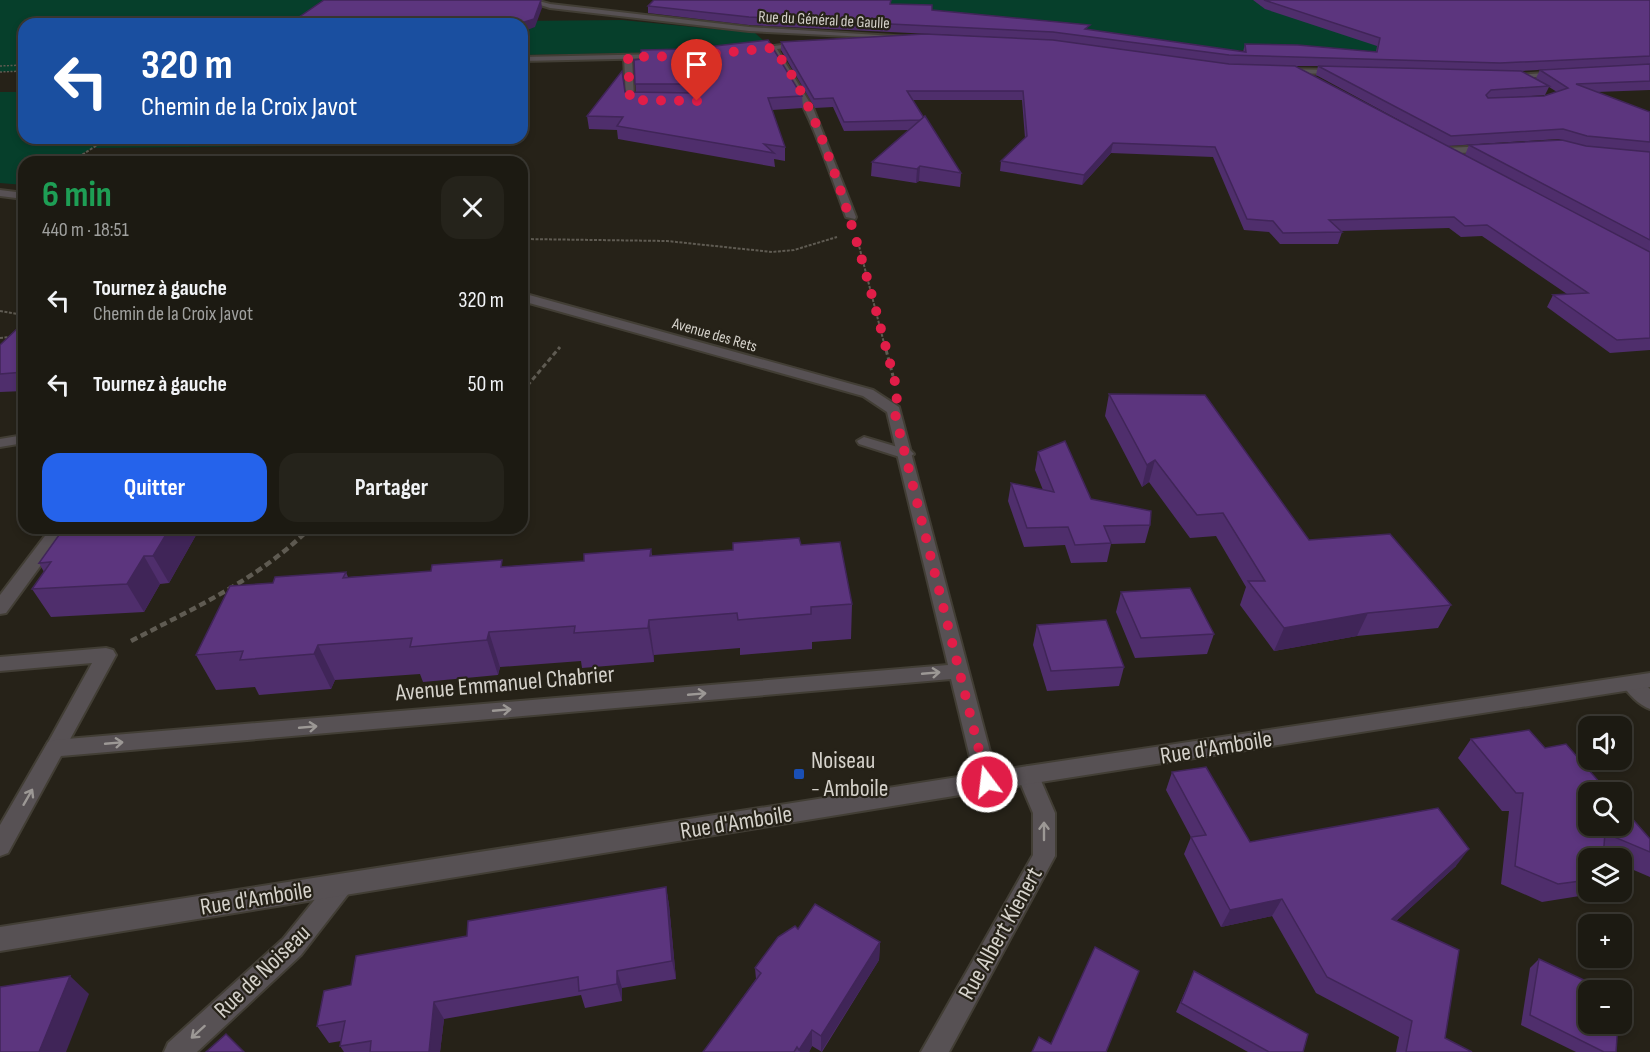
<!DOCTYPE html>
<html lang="fr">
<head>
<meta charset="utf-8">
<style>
  :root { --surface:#1c1a12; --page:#25231b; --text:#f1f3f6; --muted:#a0a19f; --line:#3a3832; --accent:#2563eb }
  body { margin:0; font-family:"Sofia Sans Condensed",sans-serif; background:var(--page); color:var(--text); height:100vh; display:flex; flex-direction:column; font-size:22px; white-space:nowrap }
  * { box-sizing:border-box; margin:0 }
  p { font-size:20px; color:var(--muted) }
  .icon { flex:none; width:33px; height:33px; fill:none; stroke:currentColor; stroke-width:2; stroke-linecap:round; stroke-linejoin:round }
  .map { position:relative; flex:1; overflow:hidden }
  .sheet { position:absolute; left:18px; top:156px; width:510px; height:378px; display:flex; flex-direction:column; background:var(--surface); border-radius:18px; box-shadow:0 3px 9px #0003,0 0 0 2px var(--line) }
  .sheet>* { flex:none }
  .guide { position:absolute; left:18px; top:18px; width:510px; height:126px; border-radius:18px; box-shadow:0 3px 9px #0003,0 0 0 2px var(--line); background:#1a4fa0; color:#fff; overflow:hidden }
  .buttons { position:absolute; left:1578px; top:716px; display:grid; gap:12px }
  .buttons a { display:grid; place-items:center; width:54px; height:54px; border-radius:12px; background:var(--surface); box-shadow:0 3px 9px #0003,0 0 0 2px var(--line); font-size:30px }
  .pin { position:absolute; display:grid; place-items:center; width:51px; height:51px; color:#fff; margin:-62px -26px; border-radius:50% 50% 50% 0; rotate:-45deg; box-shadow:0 0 6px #0007 }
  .pin .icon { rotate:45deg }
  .me { position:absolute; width:66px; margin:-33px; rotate:345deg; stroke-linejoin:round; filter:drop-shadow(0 0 4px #0008) }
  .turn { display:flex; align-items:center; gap:21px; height:126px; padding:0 24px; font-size:27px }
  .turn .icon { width:78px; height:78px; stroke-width:2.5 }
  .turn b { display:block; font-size:42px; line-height:51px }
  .round { display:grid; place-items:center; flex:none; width:63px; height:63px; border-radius:18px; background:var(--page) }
  .head { display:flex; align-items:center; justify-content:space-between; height:102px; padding:0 24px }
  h1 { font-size:36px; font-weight:700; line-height:45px; color:#1e9e55 }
  .action { display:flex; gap:12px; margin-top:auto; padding:12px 24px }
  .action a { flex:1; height:69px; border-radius:18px; background:var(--accent); color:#fff; font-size:24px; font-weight:700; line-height:69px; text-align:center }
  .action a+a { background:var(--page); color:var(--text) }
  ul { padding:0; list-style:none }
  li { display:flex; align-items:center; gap:18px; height:84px; padding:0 24px }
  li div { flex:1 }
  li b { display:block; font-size:22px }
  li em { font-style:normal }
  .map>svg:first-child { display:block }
  .green { fill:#063f2b }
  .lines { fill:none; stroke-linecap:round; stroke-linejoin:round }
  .service-casing { stroke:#423e35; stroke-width:4 }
  .minor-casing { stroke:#423e35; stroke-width:4 }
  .tertiary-casing { stroke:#423e35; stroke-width:4 }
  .path-far3 { stroke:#5f5b52; stroke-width:1.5; stroke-dasharray:2 1.5; stroke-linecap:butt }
  .path-far2 { stroke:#5f5b52; stroke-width:2; stroke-dasharray:3 1.5; stroke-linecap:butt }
  .path-far1 { stroke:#5f5b52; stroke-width:3; stroke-dasharray:5 3; stroke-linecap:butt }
  .path { stroke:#5f5b52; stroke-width:4.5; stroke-dasharray:7 4; stroke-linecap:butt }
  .service { fill:#575154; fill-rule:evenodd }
  .minor { fill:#575154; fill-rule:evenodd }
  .tertiary { fill:#575154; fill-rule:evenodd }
  .wall { fill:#4f2e6c; fill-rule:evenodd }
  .shaded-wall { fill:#402558 }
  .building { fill:#5c357e; stroke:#402558; stroke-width:1.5 }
  .oneway { stroke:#9c9895 }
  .route { stroke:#e11d48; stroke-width:10; stroke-dasharray:0 18 }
  .transit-dot { fill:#1a4fb4; stroke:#262218; stroke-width:2 }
  .labels { text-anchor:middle; stroke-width:4.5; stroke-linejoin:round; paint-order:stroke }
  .far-street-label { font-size:16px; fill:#d5d2cb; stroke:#262218 }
  .near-street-label { font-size:24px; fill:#d5d2cb; stroke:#262218 }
  .near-poi-label { font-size:24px; fill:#d5d2cb; stroke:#262218; text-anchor:start }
</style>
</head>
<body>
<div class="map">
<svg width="1650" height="1052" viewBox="0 0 1650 1052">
  <rect width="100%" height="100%" fill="#262218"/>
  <g class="green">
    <path d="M0,0H332L517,21L622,20L755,33L765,42L688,52L522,55V24H24V71L0,72Z"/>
    <path d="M814,0H1252L1318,6L1429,53L1220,50L968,18L941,10L859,12Z"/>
    <path d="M0,92H24V138H448L443,144L92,148L69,162H24V185L0,183Z"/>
  </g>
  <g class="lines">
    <defs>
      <g id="service">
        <path d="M628,55L632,57L634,98H646V102H630L626,100L624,57Z"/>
        <path d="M1489,146L1494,149L1492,151L1444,154L1439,151L1444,148Z"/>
        <path d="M24,435V443L0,447V439Z"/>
        <path d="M864,437L911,451L914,454L906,459L859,444L857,441Z"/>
        <path d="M51,528H68L6,613L0,614V595Z"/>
        <path d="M106,648L113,650L116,655L62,754L55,756L48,754L45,748L92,663L0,671V657Z"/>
      </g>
      <g id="minor">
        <path d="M802,42L805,46L777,49L813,108L856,217L855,219L846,217C825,159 807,101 771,50L751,52L747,50Z"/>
        <path d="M665,54L662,58L522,61V57Z"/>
        <path d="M0,190L24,193V199L0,196Z"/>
        <path d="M522,293L873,390L899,407L998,782L995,788L987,791L979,788L976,782L951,679L61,756L8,853L0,856V825L48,742L55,740L948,665L887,412L863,396L522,301Z"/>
        <path d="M1632,677L1639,679L1650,689V709C1639,705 1628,694 1622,684L1625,679Z"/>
        <path d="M1028,766L1036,769L1055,813V856L949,1052H921L1033,855V813L1017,775L1020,769Z"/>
        <path d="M341,874L349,877L353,885L349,893L301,955L197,1052H164L168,1043L283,939L333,877Z"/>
      </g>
      <g id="tertiary">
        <path d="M535,0L550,4L749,27L910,37L907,39L749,31L550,8L537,4Z"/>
        <path d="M1282,69L1337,70L1341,72L1337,74L1285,73Z"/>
        <path d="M1559,72L1562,76L1507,78L1503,76Z"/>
        <path d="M1650,673V687L1028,784L0,951V927L1028,766Z"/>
      </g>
    </defs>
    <use href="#service" class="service-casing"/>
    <use href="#minor" class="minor-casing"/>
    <use href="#tertiary" class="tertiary-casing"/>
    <g class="path-far3">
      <path d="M0,66L24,65"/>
      <path d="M0,72L24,71"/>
    </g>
    <g class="path-far2">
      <path d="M71,162L108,138"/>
      <path d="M857,238L884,343"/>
      <path d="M522,239L667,241L772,252L794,250L837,237"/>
      <path d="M0,311L24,315"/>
      <path d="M0,338L11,337"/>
    </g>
    <g class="path-far1">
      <path d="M884,342L893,376"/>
      <path d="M522,392L560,347"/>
    </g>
    <path class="path" d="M131,641C194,608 259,579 310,528"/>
    <use href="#service" class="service"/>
    <use href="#minor" class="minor"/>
    <use href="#tertiary" class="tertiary"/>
  </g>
  <g class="wall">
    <path d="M1253,0H1650V64L1521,71L1540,81L1536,78L1540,70L1650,64V90L1597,92L1650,112V350L1610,353L1547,307L1553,295L1567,294L1482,236L1461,237L1449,228L1340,231L1342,232L1338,244H1280L1269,232L1244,230L1213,157L1111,153L1082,185L1000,171L1001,161L1025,138L1022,100H912L961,173L960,187L919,181L916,183L871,176L872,162L910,130L844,131L833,107L815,108L781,50V42L1052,40L749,25L648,13V6L892,4L932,10L1089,30L1243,52L1245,44L1376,52L1377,46L1265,9ZM1295,66H1318L1316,75L1447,146L1559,139L1562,140L1469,145L1465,155ZM1549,87L1557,92L1544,96L1503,98L1545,95Z"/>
    <path d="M634,60L802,96L803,108L772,110L785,147V161L774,159L775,167L618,139L617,130L589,129L587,116L636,92Z"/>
    <path d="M24,326V391L0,392V345Z"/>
    <path d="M1109,394L1309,540L1451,605L1438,628L1357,636L1274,651L1240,605L1246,587L1216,536L1190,538L1149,482L1142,487L1105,416Z"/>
    <path d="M1038,452L1091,499L1150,525L1145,543L1111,544L1107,562L1071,563L1065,545L1024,547L1008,501L1011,483L1043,490L1035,470Z"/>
    <path d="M64,528H200L169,583L160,584L144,612L51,617L32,589L44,572L39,563Z"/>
    <path d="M801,545L852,604L851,639L812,642V649L740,655V648L654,655V662L582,668L581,661L500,667L498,675L423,682L420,674L335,680L331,689L259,695L255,687L216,690L196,655L273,583L346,572L348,577L584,561L651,549L652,556Z"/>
    <path d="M1121,592L1214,634L1207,654L1135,658L1116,612Z"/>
    <path d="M1037,625L1124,667L1119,686L1047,691L1033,645Z"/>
    <path d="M1471,739L1545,748L1650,839V877L1622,865V858H1588V891H1590L1586,895L1542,902L1501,884L1509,811H1502L1458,758Z"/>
    <path d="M1172,772L1250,842L1456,866L1396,921L1445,1038L1472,1052H1396L1399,1037L1316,993L1272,916L1221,927L1184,854L1191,837L1166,790Z"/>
    <path d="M666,887L669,905L676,979L622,988V1001L585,1008L581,995L444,1019L440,1052H344L340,1046L341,1041L329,1043L317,1026L351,985L467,936Z"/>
    <path d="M798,929L880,942L879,960L822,1052L812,1046L809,1052H703L756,979L755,968Z"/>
    <path d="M1539,959L1616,1052H1576L1521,1025L1530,968Z"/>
    <path d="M1194,971L1303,1052H1248L1176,1012Z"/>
  </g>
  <g class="shaded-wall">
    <path d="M541,0L542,8L535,27L522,32V24H518Z"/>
    <path d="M1113,143L1111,153L1082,185L1084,175Z"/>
    <path d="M920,166L919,181L916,183L917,169Z"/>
    <path d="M1155,460L1149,482L1142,487L1147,465Z"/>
    <path d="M170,528H200L169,583L153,556Z"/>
    <path d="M144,556L160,584L144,612L127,584Z"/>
    <path d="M1368,613L1357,636L1274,651L1284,628Z"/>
    <path d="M649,620L654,655V662L648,628Z"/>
    <path d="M489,632L500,667L498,675L487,640Z"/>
    <path d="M318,645L335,680L331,689L314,654Z"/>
    <path d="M1469,849L1456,866L1380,936L1392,919Z"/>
    <path d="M666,887L669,905L676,979L672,961Z"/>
    <path d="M1282,899L1272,916L1221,927L1230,910Z"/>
    <path d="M880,942L879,960L821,1052V1036Z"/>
    <path d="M617,971L622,988V1001L617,984Z"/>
    <path d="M70,976L89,994L66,1052H39Z"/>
    <path d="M434,1002L444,1019L440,1052H429Z"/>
    <path d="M812,1030V1046L809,1052H800L799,1050Z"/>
  </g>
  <g class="building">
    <path d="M324,0H541L534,19L518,24H289Z"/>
    <path d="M654,0H891L890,4L932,5V10L1090,25L1085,29L1246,52L1245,44L1298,45L1377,52L1380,38L1264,0H1650V56L1500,63L1229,55L1053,32L749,17L648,6Z"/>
    <path d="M925,34L1053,40L1229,64L1295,66L1650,252V338L1617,340L1553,295L1588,293L1487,225L1465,226L1454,217L1329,220L1342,232L1283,233L1273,221L1247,219L1215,147L1113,143L1084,175L1001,161L1027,136L1023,91H907L924,118L921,120L844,122L833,98L814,99L781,42Z"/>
    <path d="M768,40L802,96L768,98L785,147L764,144L774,153L617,126L623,117L587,116L622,71L625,92L696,93L702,89L696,84H635L634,60L641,59V50L688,49Z"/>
    <path d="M1650,64V81L1576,84L1650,112V142L1587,136L1563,129L1451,136L1318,66L1521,71L1549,86L1491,90L1486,95L1488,98L1544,96L1568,88L1540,70Z"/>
    <path d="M925,116L961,173L920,166L917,169L872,162Z"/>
    <path d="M1562,140L1586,146L1650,152V240L1469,145Z"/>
    <path d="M20,326H24V372L0,374V345Z"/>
    <path d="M1109,394L1205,395L1309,540L1390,534L1451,605L1368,613L1284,628L1248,581H1265L1223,513L1197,515L1155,460L1147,465Z"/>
    <path d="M1065,441L1091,499L1151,511L1150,525L1104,526L1111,543L1075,545L1068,527L1027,528L1011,483L1054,492L1038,452Z"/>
    <path d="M64,528H170L153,556H144L127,584L32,589L51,562L39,563Z"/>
    <path d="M799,538L801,545L840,542L852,604L811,607V614L738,620L737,613L649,620L648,628L574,633L575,626L489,632L487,640L410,647L412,638L318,645L314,654L240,660L243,651L196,655L230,586L273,583L275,577L346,572L343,578L431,571L432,565L502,560L501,567L584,561V554L651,549L650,556L733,550V543Z"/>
    <path d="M1190,588L1214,634L1141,638L1121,592Z"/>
    <path d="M1106,620L1124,667L1051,671L1037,625Z"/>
    <path d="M1529,730L1545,748L1566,744L1608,792H1588V825H1622V807L1650,839V852L1605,833L1603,858H1588V880L1558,884L1515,866L1523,793H1516L1471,739Z"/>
    <path d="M1206,767L1250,842L1438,808L1469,849L1392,919L1459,950L1445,1038L1472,1052H1406L1412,1021L1327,977L1282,899L1230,910L1191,837L1206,835L1172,772Z"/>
    <path d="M666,887L672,961L617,971V984L579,991L578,977L434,1002L429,1052H370L371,1041L340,1046L345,1021L317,1026L324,991L351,985L356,956L467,936L468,921Z"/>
    <path d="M815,904L880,942L821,1036L812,1030L799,1050L797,1047L794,1052H703L761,973L755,968L778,937L795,926L798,929Z"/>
    <path d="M1095,947L1139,971L1106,1052H1032L1039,1037L1051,1044Z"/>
    <path d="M1539,959L1605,990H1588V1023H1618L1616,1052H1604L1530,1015Z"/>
    <path d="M1194,971L1308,1034L1303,1052H1269L1181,1003Z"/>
    <path d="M70,976L39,1052H0V987Z"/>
    <path d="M226,1034L244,1052H206Z"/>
  </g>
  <defs><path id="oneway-shaft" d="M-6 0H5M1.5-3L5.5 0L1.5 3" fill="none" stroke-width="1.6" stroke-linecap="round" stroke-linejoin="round" transform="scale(1.5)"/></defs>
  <g class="oneway">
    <use href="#oneway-shaft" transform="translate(931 673) rotate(-5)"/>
    <use href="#oneway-shaft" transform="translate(697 694) rotate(-5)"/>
    <use href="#oneway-shaft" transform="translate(502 710) rotate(-5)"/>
    <use href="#oneway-shaft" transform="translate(308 727) rotate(-5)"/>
    <use href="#oneway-shaft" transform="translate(114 743) rotate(-5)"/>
    <use href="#oneway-shaft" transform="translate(28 797) rotate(-60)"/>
    <use href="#oneway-shaft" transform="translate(1044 831) rotate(-90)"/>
    <use href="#oneway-shaft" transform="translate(198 1032) rotate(138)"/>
  </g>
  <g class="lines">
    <path class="route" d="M697,101L630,100L628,57L689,56L773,48C800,82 816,122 831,163C858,238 877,315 898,393L894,410L987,782"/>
  </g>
  <rect class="transit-dot" x="793" y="768" width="12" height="12" rx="3"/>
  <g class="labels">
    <g class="far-street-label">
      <text transform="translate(824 19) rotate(3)" y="6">Rue du Général de Gaulle</text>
      <text transform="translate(715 334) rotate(16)" y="6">Avenue des Rets</text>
    </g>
    <g class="near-street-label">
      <text transform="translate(505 683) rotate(-5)" y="8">Avenue Emmanuel Chabrier</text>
      <text transform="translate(1216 747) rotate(-9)" y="8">Rue d'Amboile</text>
      <text transform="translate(736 822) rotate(-9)" y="8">Rue d'Amboile</text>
      <text transform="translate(256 898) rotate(-9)" y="8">Rue d'Amboile</text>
      <text transform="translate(1000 933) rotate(-61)" y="8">Rue Albert Kienert</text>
      <text transform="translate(262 971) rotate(-44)" y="8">Rue de Noiseau</text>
    </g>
    <g class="near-poi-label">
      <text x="811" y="768">Noiseau<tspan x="811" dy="28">- Amboile</tspan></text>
    </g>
  </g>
</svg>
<div class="buttons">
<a><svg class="icon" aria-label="sound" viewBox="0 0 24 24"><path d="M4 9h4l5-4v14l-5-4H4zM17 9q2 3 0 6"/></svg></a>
<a><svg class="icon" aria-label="search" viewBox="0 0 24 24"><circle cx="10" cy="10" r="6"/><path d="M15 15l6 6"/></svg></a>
<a><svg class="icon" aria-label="layers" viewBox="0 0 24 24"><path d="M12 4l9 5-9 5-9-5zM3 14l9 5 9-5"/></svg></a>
<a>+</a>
<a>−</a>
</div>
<div class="pin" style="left:697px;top:101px;background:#d93025"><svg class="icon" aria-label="arrive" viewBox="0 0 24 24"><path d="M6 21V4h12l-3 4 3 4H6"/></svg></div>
<svg class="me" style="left:987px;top:782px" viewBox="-20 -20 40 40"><circle r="17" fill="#e11d48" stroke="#fff" stroke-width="3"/><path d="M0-11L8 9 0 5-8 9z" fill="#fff"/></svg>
<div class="guide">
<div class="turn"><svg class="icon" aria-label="left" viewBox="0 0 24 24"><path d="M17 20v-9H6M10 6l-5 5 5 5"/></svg><div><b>320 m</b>Chemin de la Croix Javot</div></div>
</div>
<section class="sheet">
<div class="head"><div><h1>6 min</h1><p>440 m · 18:51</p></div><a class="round"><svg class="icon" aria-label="close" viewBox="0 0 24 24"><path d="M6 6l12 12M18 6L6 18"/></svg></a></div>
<ul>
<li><svg class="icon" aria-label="left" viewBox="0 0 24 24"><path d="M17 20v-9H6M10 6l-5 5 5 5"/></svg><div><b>Tournez à gauche</b><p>Chemin de la Croix Javot</p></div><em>320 m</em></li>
<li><svg class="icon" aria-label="left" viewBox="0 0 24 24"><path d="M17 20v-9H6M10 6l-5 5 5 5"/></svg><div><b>Tournez à gauche</b></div><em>50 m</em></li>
</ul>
<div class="action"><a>Quitter</a><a>Partager</a></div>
</section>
</div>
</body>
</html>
